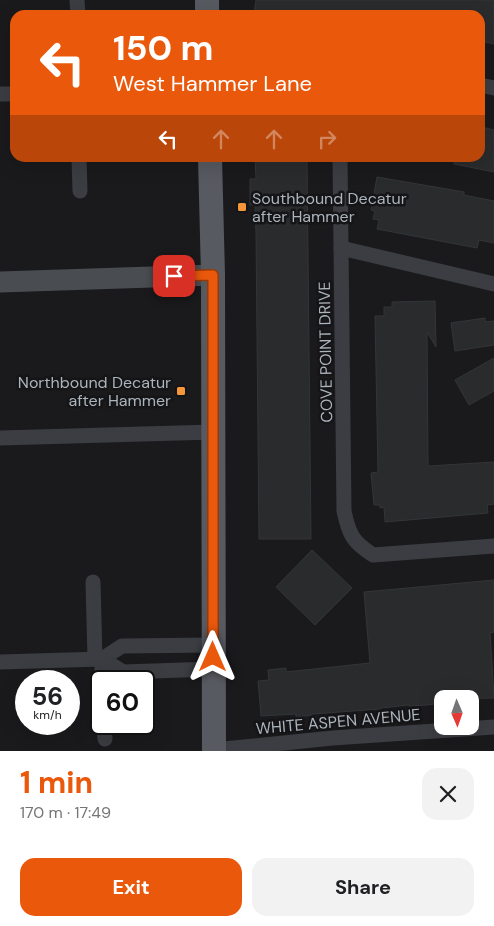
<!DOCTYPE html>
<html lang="en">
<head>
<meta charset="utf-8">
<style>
  :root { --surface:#fff; --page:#f2f2f2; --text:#202124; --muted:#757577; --accent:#ea580c }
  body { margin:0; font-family:"DM Sans",sans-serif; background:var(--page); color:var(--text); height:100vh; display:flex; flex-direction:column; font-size:19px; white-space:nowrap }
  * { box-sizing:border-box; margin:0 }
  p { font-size:16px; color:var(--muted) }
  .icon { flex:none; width:28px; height:28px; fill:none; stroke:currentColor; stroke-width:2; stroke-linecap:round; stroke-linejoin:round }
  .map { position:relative; height:751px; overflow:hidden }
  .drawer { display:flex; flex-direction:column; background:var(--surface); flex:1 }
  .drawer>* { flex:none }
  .guide { position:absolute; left:10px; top:10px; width:475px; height:152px; border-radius:15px; box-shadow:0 5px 20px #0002; background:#ea580c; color:#fff; overflow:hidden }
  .needle { width:32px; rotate:178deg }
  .controls { position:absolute; left:434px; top:690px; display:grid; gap:10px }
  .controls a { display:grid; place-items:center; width:45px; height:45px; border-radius:10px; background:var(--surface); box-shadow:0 5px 20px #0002; font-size:25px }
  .speed { position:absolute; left:15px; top:670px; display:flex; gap:10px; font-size:25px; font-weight:700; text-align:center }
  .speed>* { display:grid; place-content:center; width:65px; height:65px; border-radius:50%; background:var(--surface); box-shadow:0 5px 20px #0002; line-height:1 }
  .speed small { font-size:12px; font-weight:400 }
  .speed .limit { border:2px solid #111; border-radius:8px; background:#fff; color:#111 }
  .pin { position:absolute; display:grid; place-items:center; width:42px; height:42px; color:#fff; margin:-21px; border-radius:10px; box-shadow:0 2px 8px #0006 }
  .me { position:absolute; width:55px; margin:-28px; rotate:0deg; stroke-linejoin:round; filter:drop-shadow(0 0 4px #0008) }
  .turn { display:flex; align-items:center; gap:18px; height:105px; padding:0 20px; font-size:22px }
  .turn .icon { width:65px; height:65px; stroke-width:2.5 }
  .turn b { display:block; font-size:35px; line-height:42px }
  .lanes { display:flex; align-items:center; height:48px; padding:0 20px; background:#0003; justify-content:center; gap:25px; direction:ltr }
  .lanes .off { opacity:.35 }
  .round { display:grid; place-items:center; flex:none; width:52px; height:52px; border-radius:15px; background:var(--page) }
  .overview { display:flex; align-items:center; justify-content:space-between; height:85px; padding:0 20px }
  h1 { font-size:30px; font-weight:700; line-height:38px; color:var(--accent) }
  .cta { display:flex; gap:10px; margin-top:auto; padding:10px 20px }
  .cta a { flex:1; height:58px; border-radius:15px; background:var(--accent); color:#fff; font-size:20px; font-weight:700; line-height:58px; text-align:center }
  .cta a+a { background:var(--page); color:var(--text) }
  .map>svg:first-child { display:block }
  .building { fill:#2a2b2d; stroke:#343538 }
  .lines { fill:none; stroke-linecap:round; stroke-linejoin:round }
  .street { stroke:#3b3d42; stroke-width:15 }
  .secondary { stroke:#494d52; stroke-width:21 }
  .primary { stroke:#575b61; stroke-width:24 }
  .route-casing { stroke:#983908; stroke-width:12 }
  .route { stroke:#ea580c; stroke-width:9 }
  .poi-dot { fill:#f5963a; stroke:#151518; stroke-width:2 }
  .labels { text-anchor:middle; stroke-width:5; stroke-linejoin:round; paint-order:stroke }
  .poi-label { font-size:16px; fill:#acb4bc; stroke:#151518; text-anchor:start }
  .street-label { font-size:16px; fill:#acb4bc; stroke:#151518 }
</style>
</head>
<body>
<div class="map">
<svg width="494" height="751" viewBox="0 0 494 751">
  <rect width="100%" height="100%" fill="#1a1a1c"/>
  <g class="building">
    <path d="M256,0H494V44L480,41V15H269L254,13Z"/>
    <path d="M482,127L494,130V172L454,164V158H480V135Z"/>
    <path d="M255,158H307L311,539H259L256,233L255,205H250V179H256Z"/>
    <path d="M377,177L464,192V195L494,201V243L479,240L477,248L377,229L379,220L373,219L375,211L371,210Z"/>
    <path d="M435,301L436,347L427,332L428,466L494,462V504L487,505L488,513L385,522L384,507L380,508V505H374L371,473L378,472L375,316H384V307H392V302Z"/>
    <path d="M485,318V322L494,321V345L455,351L451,323Z"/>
    <path d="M494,358V391L469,405L455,380Z"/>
    <path d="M312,550L352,588L315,625L276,587Z"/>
    <path d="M494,580V632L490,633L494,698L442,699V703L427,705L409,706L408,705L381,708V709L312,714V715L296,717V714L261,716L258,681L269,680L268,670L286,668V672L370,663L364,592Z"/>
  </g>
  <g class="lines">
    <g class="street">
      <path d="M77,0L78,15"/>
      <path d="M480,85L494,88"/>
      <path d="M0,94H15"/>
      <path d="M79,158L80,191"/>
      <path d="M340,158L344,511C349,535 353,542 373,555L494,546"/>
      <path d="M341,248L494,284"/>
      <path d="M0,438L214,432"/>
      <path d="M93,582L95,659"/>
      <path d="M102,659L122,646L213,645"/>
      <path d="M102,659V681"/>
      <path d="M0,662L102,659L123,672L213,669"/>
      <path d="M104,724L105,739"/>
      <path d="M214,750L333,738L494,727"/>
    </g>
    <path class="secondary" d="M0,282L213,275"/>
    <g class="primary">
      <path d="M207,0V15"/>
      <path d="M210,158L213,275L214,751"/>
    </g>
  </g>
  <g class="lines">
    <defs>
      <path id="route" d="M174,276L213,275V657"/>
    </defs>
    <use href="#route" class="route-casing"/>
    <use href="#route" class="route"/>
  </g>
  <g class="poi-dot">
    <rect x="237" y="202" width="10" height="10" rx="2.5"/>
    <rect x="176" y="386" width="10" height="10" rx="2.5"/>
  </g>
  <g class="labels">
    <g class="poi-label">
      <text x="252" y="204">Southbound Decatur<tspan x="252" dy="18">after Hammer</tspan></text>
      <text x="171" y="388" text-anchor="end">Northbound Decatur<tspan x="171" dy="18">after Hammer</tspan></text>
    </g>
    <g class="street-label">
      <text transform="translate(325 352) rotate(-91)" y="6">COVE POINT DRIVE</text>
      <text transform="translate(338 721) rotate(-5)" y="6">WHITE ASPEN AVENUE</text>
    </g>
  </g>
</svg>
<div class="controls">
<a><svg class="needle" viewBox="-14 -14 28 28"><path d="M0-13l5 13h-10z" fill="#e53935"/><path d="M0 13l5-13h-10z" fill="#757577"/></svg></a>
</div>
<div class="speed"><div>56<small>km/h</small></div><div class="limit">60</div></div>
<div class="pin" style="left:174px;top:276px;background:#d93025"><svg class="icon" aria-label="arrive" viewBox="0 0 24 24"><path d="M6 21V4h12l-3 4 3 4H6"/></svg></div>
<svg class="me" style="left:213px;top:657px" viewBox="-20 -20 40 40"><path d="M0-17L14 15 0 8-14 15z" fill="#ea580c" stroke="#fff" stroke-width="4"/></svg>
<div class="guide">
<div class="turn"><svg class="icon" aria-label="left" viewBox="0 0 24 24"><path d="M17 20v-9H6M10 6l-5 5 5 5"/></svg><div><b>150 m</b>West Hammer Lane</div></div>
<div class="lanes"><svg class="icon" aria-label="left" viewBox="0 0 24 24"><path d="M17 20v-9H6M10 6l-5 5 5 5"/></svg><svg class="icon off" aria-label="ahead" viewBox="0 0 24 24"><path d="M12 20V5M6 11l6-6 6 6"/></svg><svg class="icon off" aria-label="ahead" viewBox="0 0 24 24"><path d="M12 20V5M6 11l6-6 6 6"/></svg><svg class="icon off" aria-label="right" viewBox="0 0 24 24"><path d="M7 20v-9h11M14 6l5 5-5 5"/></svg></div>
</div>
</div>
<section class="drawer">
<div class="overview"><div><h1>1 min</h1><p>170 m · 17:49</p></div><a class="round"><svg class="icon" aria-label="close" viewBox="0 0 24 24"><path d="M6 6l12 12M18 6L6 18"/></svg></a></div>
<div class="cta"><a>Exit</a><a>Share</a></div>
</section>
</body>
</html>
